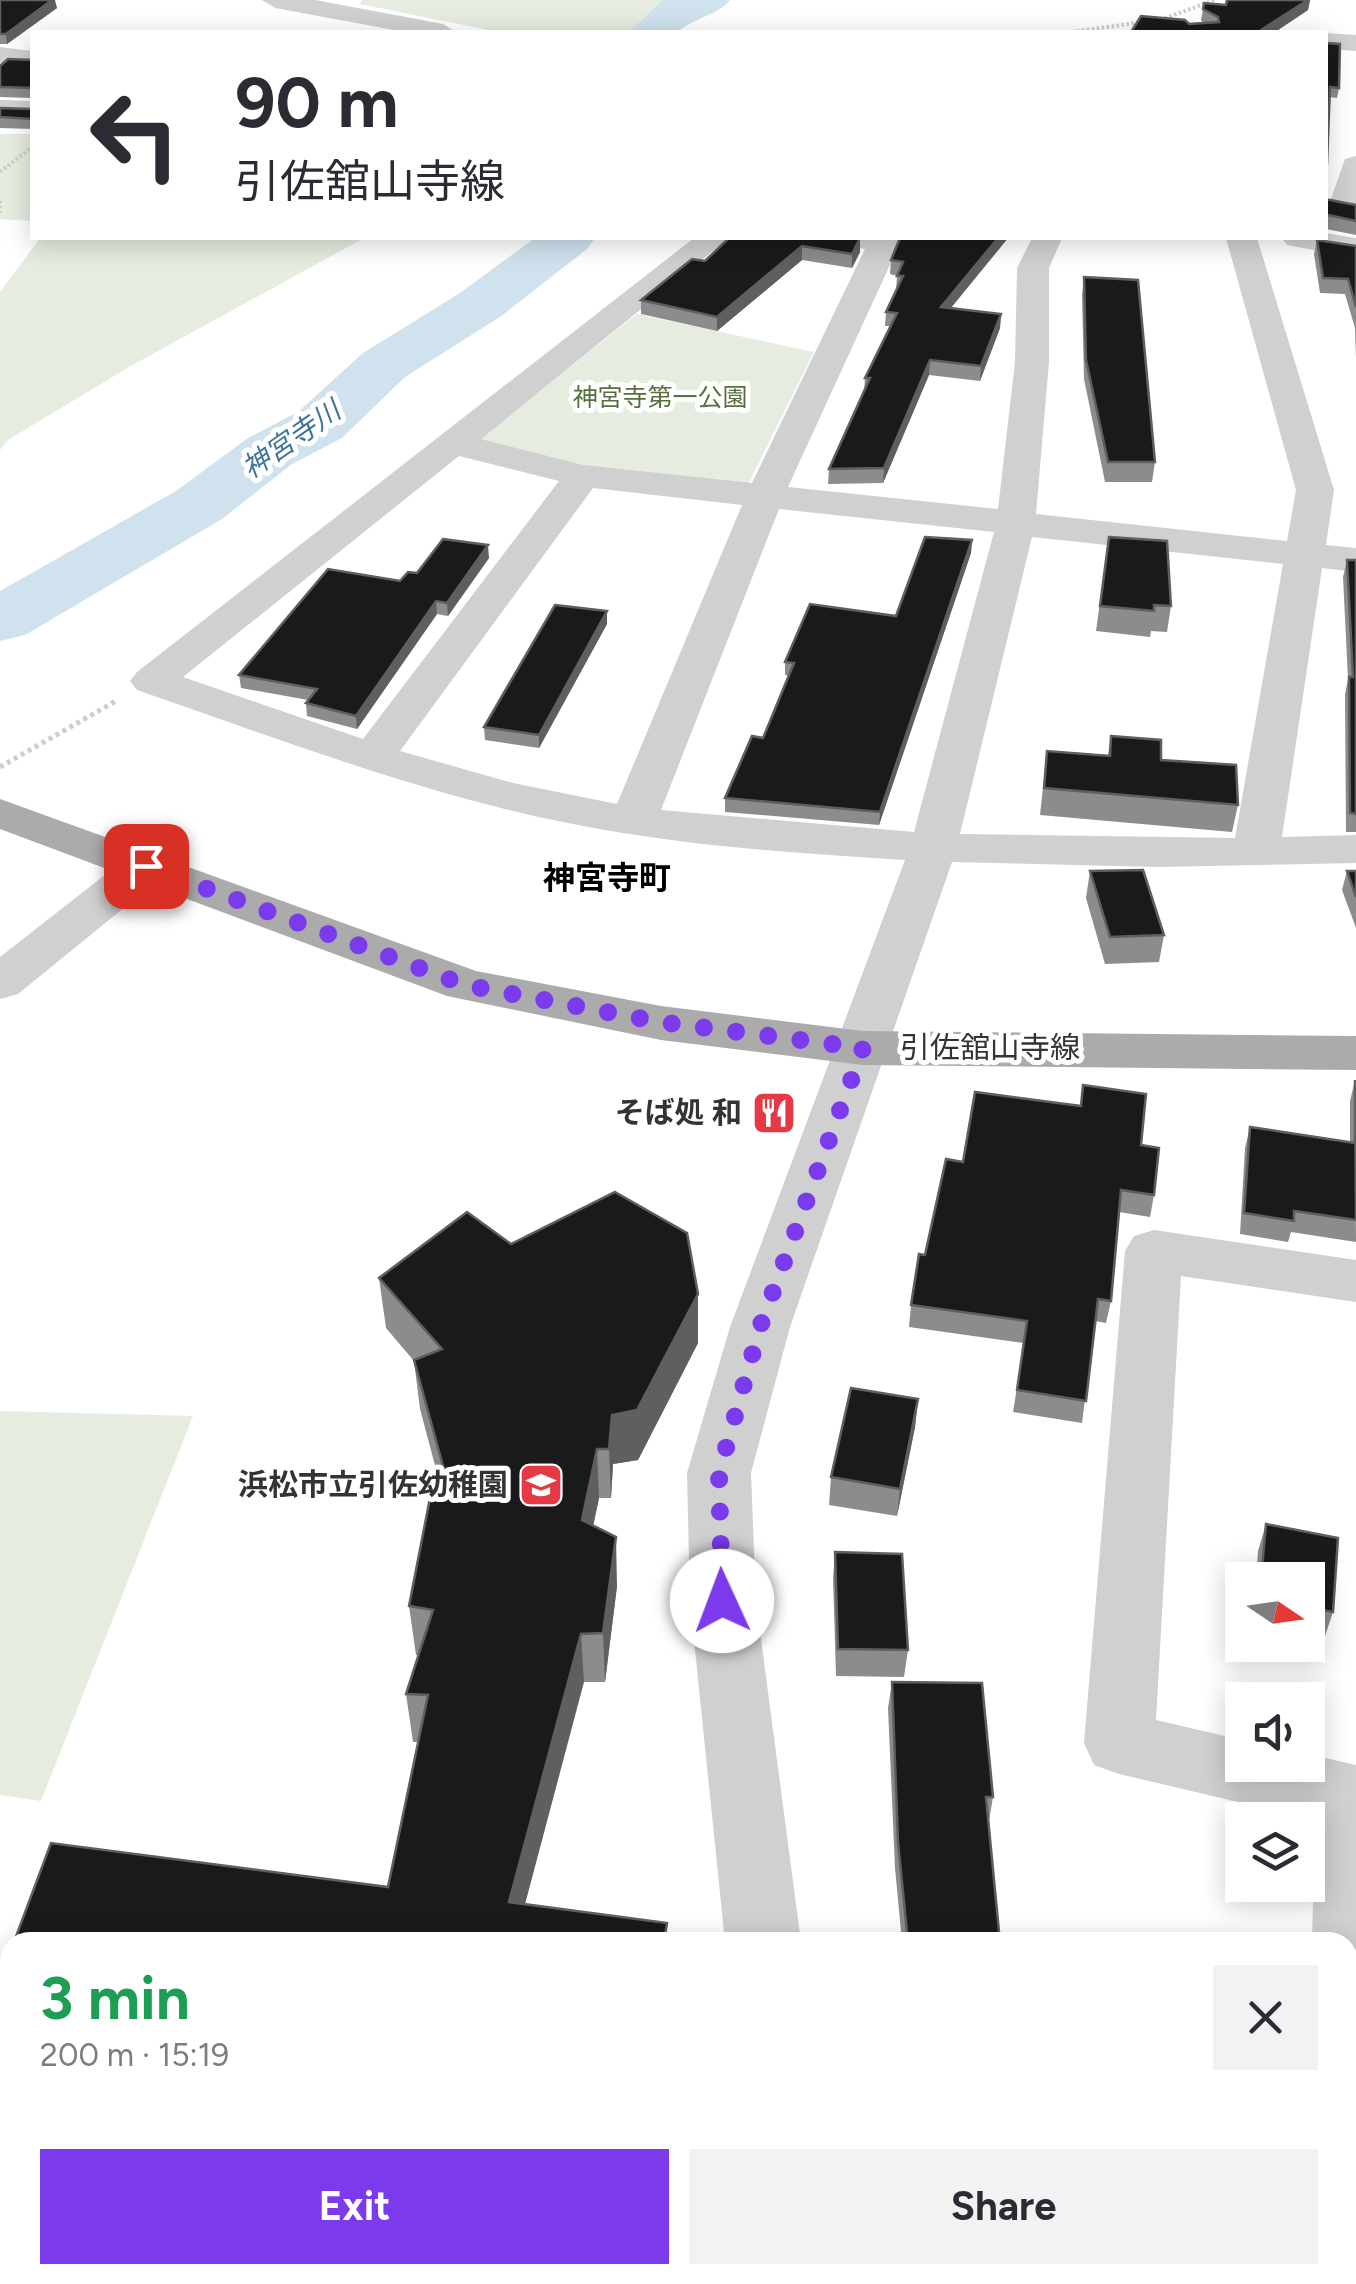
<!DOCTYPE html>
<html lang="en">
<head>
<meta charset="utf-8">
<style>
  :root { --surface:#fff; --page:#f2f2f3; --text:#2b2b33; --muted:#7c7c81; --accent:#7c3aed }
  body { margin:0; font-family:Figtree,"Noto Sans JP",sans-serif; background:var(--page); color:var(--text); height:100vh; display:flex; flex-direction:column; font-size:38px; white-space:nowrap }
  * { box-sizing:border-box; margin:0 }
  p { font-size:32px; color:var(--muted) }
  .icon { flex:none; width:55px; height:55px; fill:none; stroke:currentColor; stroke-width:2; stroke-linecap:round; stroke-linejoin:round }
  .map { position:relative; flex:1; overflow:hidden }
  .details { position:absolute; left:0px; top:1932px; width:1358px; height:352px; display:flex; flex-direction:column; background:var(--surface); border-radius:30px 30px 0 0; box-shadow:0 5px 25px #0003 }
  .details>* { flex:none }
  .hud { position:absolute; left:30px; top:30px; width:1298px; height:210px; border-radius:0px; box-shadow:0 5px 25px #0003; background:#fff; color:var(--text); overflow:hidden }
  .needle { width:65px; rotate:103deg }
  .controls { position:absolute; left:1225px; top:1562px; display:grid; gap:20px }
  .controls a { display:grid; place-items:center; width:100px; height:100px; border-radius:0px; background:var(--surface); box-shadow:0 5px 25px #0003; font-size:50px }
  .pin { position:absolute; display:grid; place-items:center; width:85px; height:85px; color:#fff; margin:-42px; border-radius:20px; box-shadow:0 5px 15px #0006 }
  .me { position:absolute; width:110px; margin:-55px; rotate:358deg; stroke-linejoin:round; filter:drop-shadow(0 0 8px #0008) }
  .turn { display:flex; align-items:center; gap:35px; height:210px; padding:0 40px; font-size:45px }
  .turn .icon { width:130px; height:130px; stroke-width:2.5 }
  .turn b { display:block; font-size:70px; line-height:85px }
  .round { display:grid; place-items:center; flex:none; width:105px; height:105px; border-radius:0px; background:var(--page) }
  .summary { display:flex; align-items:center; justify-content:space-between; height:170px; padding:0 40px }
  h1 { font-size:60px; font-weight:700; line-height:75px; color:#1e9e55 }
  .primary-button { display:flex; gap:20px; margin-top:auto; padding:20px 40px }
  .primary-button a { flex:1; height:115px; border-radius:0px; background:var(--accent); color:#fff; font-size:40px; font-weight:700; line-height:115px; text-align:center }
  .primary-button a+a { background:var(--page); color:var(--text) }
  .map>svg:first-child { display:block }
  .green { fill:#e6ecdf }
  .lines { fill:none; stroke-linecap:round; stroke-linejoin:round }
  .river { fill:#cfe2ee; fill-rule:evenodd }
  .path-far1 { stroke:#cdcdcd; stroke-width:4; stroke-dasharray:2.5 2.5; stroke-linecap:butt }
  .path { stroke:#cdcdcd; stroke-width:5; stroke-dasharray:4 4; stroke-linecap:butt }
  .minor { fill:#d0d0d0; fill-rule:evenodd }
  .major { fill:#ababab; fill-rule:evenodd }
  .wall { fill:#8c8c8c }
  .shaded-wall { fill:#5f5f5f }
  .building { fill:#1a1a1a; stroke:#5f5f5f; stroke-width:2.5 }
  .route { stroke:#7c3aed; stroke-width:18; stroke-dasharray:0 32.4 }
  .labels { text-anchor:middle; stroke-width:10; stroke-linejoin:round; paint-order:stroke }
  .far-park-label { font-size:25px; fill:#56703f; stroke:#fff }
  .far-water-label { font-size:28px; font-style:italic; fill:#3f7597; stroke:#fff }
  .street-label { font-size:30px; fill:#333; stroke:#fff }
  .poi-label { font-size:30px; font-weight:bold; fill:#333; stroke:#fff; text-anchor:end }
  .neighbourhood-label { font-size:32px; font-weight:bold; fill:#000; stroke:#fff }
</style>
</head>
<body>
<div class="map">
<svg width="1356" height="2284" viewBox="0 0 1356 2284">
  <rect width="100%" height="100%" fill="#fff"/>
  <g class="green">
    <path d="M362,0H684L661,13L650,32H498L360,4Z"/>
    <path d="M0,134H32V221L0,219Z"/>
    <path d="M40,238H364L129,367L8,440L0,450V292Z"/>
    <path d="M637,314L814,352L748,484L590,467L478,440Z"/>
    <path d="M0,1411L193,1416L41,1801L0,1795Z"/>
  </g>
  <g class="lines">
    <g class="river">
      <path d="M663,0H730C722,13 694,18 677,32H629Z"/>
      <path d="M535,238H595L587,249L500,317L405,377L342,438L292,464L222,519L25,635L0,641V591L176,491L248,438L298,412L363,353L460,293Z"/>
    </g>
    <g class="path-far1">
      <path d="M1160,20L1215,0"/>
      <path d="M1072,32L1143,22"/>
      <path d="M0,172L32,147"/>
      <path d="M0,201V213"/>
    </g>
    <path class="path" d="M0,767L116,701"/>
    <g class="minor">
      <path d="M262,0H315L443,24L456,32H405L275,8Z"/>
      <path d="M1325,33L1356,35V51L1325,49Z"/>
      <path d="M0,47L32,51V67L0,63Z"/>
      <path d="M0,100L32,101V117L0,116Z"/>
      <path d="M1356,156V206L1335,205L1331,199L1345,159Z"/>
      <path d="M1325,233L1356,238V258L1287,245L1282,238H1325Z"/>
      <path d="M694,238H729L481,439L583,465L752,483L865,249L844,245L839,238H896L900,243L788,487L998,509L1015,362L1017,268L1032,238H1062L1049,268V362L1036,514L1287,541L1296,490L1226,238H1257L1334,490L1326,545L1356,548V572L1322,568L1282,837L1356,835V863L1158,867L952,862L790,1327L751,1473L756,1601L801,1942H725L690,1601L687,1473L730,1327L905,860C790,853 671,845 558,821C414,791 276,738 137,690L130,681L137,672ZM459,456L559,481L363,739L183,677ZM593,488L742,505L617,804L513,783L400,751ZM779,509L994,532L914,832L661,810ZM1032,537L1283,564L1235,838L960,834Z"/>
      <path d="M146,852L163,856L170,866L163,876L18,994L0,999V957L129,856Z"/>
      <path d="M1154,1230L1356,1260V1302L1181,1276L1156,1720L1242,1740V1765H1308V1754L1356,1765V2277L1348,2274V1942H1312L1315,1820L1119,1774L1094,1765L1084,1743L1125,1251L1134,1236Z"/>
      <path d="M764,2275H848L849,2284H765Z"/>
    </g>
    <path class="major" d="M0,799L476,971L661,1006L863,1031L1356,1036V1070L863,1065L661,1040L447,996L0,829Z"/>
  </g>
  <g class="wall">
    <path d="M0,0L57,8L7,44H0Z"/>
    <path d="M1227,0H1310L1308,10L1275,32L1189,24L1206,23L1201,21L1204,3L1226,5Z"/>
    <path d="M1325,40L1339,88L1337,98L1329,97L1327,163L1325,174Z"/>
    <path d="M32,60V98L0,97V66Z"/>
    <path d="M0,108L32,109V129L0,128Z"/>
    <path d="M1325,199L1356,205V235L1326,229Z"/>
    <path d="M729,238L860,252L852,268L802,260L717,331L641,314V300L705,261Z"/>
    <path d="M900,238H1008L951,308L1001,314L1000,328L980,381L929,375L883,483L828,484L829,469L864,392L865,378L890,326H885L886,312L896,290L897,276L890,274L891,260Z"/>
    <path d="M1317,240L1356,246V358L1355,328L1345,294L1320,293L1314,254Z"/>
    <path d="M1084,277L1155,462L1152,482H1105L1084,379L1082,295Z"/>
    <path d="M1109,537L1171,606L1167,632L1151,631L1150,637L1096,631Z"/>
    <path d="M972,540L971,553L879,825L725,812V798L763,738L789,676L785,675V662L896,616Z"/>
    <path d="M489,558L448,616L437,614L357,729L307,716L306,703L308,700L241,688L239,675L400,581L417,573Z"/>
    <path d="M1347,560H1356V832H1346L1345,694L1348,679L1343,577Z"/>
    <path d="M607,624L539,748L485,740L484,727Z"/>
    <path d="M1111,736L1161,760L1238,805L1232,832L1040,815L1047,751L1108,755Z"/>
    <path d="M1090,871L1164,935L1159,962L1105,964L1086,898Z"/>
    <path d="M1347,871H1356V928L1342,890Z"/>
    <path d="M1355,1080L1356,1242L1291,1232L1288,1242L1240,1234L1245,1148L1250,1127L1350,1142V1101Z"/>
    <path d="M1141,1145L1154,1195L1150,1217L1119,1212L1111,1301L1106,1323L1095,1321L1082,1423L1013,1412L1024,1343L909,1327L911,1305L925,1255L963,1162Z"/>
    <path d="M511,1244L698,1343L638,1460L613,1464L611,1498H599L593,1526L617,1586L605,1682H584L388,1887L418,1742H413L406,1694L418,1655H416L409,1606L444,1499L420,1409L414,1361L386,1328L379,1278Z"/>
    <path d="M918,1399L915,1427L897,1516L829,1505L831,1477Z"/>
    <path d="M1266,1524L1333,1612L1324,1639L1308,1636V1580H1256L1258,1551Z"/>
    <path d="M835,1552L908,1650L904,1677L836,1676L833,1579Z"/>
    <path d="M892,1682L993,1797L989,1821L1000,1942H902L895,1868L888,1708Z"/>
  </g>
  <g class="shaded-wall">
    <path d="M52,0H55L57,8L7,44L6,34Z"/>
    <path d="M1308,0H1310L1308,10L1275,32H1258Z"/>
    <path d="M860,238V252L852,268V254Z"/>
    <path d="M998,238H1008L940,321L941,307Z"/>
    <path d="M802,246V260L717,331V317Z"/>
    <path d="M1001,314L1000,328L980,381L981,366Z"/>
    <path d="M930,360L929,375L883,483L884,468Z"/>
    <path d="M972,540L971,553L879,825L880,812Z"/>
    <path d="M488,545L489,558L448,616L447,603Z"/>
    <path d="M436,601L437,614L357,729L356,716Z"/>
    <path d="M607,611V624L539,748V735Z"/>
    <path d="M698,1294V1343L638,1460L613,1464L611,1498L609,1449L612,1415Z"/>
    <path d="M918,1399L915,1427L897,1516L900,1489Z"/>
    <path d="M597,1449L599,1498L584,1570L582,1520Z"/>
    <path d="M616,1537L617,1586L605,1682L603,1633Z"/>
    <path d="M581,1634L584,1682L515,1942L509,1902Z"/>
    <path d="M14,2275H47L44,2284H10Z"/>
  </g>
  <g class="building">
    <path d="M0,0H52L6,34H0Z"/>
    <path d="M1227,0H1308L1258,32H1131L1141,16L1185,20L1189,24L1219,22L1218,17L1203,9L1204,3L1226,5Z"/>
    <path d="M1325,40L1327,43L1340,44L1339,88L1330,87L1327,163H1325Z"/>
    <path d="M8,59L32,60V88L0,87V66Z"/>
    <path d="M0,108L32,109V119L0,117Z"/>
    <path d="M1325,199L1356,205V221L1328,215L1325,219Z"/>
    <path d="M729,238H860L852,254L802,246L717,317L641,300L692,259L705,261Z"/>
    <path d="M900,238H998L941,307L1001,314L981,366L930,360L884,468L829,469L870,378H865L897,313L886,312L903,276H897L903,262L891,260Z"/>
    <path d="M1317,240L1356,246V307L1348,279L1323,278Z"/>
    <path d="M1084,277L1138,280L1155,462H1108L1086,360Z"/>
    <path d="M925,537L972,540L880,812L725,798L752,736L763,738L794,663L785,662L810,604L896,616Z"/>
    <path d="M1109,537L1167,541L1171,606L1154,605V611L1100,606Z"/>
    <path d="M443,539L488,545L447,603L436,601L356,716L306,703L317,689L239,675L328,569L400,581L408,572L417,573Z"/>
    <path d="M1347,560H1356V814L1350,813L1349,677H1353Z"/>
    <path d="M555,605L607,611L539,735L484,727Z"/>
    <path d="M1111,736L1161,740V760L1236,765L1238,805L1044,788L1047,751L1110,756Z"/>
    <path d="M1143,870L1164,935L1110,937L1090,871Z"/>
    <path d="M1347,871H1356V897Z"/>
    <path d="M1355,1080L1356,1220L1294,1211V1221L1244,1213L1250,1127L1355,1143Z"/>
    <path d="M1083,1085L1146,1094L1141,1145L1159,1148L1154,1195L1121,1190L1111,1301L1098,1299L1086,1401L1017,1390L1027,1321L911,1305L919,1254L925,1255L946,1159L963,1162L975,1092L1081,1106Z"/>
    <path d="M615,1192L687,1233L698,1294L637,1410L612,1415L609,1449H597L582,1520L616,1537L603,1633L581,1634L509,1902L667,1923L664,1942H14L51,1843L388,1887L428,1695L406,1694L433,1610L409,1606L430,1498L452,1499L414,1360L442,1349L379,1278L467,1212L511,1244Z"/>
    <path d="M851,1388L918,1399L900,1489L831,1477Z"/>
    <path d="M1266,1524L1338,1538L1333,1612L1308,1607V1580H1261Z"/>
    <path d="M835,1552L902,1554L908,1650L838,1649Z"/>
    <path d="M892,1682L982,1683L993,1797H986L1000,1942H908L898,1842Z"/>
    <path d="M10,1952V2275H14L10,2284H0V1979Z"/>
  </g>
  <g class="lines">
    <path class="route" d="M146,866L465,985L660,1022L863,1048L760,1327L719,1473L722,1601"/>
  </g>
  <defs>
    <symbol id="restaurant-square" viewBox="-11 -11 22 22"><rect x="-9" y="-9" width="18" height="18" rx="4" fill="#e63946" stroke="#fff"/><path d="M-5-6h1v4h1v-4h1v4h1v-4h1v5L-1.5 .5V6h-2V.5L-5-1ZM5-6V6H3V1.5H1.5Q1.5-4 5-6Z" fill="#fff"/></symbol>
    <symbol id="school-square" viewBox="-11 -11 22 22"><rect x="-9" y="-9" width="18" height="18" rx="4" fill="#e63946" stroke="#fff"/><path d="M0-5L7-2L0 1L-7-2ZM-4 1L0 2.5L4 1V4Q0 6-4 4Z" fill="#fff"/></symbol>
  </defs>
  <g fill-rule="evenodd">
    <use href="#restaurant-square" x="749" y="1088" width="50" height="50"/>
    <use href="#school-square" x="516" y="1460" width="50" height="50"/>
  </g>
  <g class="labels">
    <g class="far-park-label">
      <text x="660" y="406">神宮寺第一公園</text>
    </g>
    <g class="far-water-label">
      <text transform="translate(291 439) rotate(-35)" y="10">神宮寺川</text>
    </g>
    <g class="street-label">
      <text x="990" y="1058">引佐舘山寺線</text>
    </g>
    <g class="poi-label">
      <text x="742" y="1123">そば処 和</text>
      <text x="508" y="1495">浜松市立引佐幼稚園</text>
    </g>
    <g class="neighbourhood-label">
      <text x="607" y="889">神宮寺町</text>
    </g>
  </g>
</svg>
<div class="controls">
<a><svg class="needle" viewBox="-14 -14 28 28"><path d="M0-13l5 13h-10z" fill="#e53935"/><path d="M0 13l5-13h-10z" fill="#7c7c81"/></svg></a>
<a><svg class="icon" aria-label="sound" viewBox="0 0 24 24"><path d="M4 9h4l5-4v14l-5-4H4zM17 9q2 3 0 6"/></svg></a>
<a><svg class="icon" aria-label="layers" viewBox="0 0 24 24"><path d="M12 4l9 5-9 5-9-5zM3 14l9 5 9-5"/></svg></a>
</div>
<div class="pin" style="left:146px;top:866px;background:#d93025"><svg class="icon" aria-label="arrive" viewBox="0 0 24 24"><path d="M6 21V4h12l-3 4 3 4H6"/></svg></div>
<svg class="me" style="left:722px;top:1601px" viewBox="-20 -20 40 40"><circle r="19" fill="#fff"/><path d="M0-13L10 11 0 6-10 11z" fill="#7c3aed"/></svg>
<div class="hud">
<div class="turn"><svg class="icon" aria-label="left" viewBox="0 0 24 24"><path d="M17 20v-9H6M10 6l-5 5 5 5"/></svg><div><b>90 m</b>引佐舘山寺線</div></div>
</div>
<section class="details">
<div class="summary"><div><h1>3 min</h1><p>200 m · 15:19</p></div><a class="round"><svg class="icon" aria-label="close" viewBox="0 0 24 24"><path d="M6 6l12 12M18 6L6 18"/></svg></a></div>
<div class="primary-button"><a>Exit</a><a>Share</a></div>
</section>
</div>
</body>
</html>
